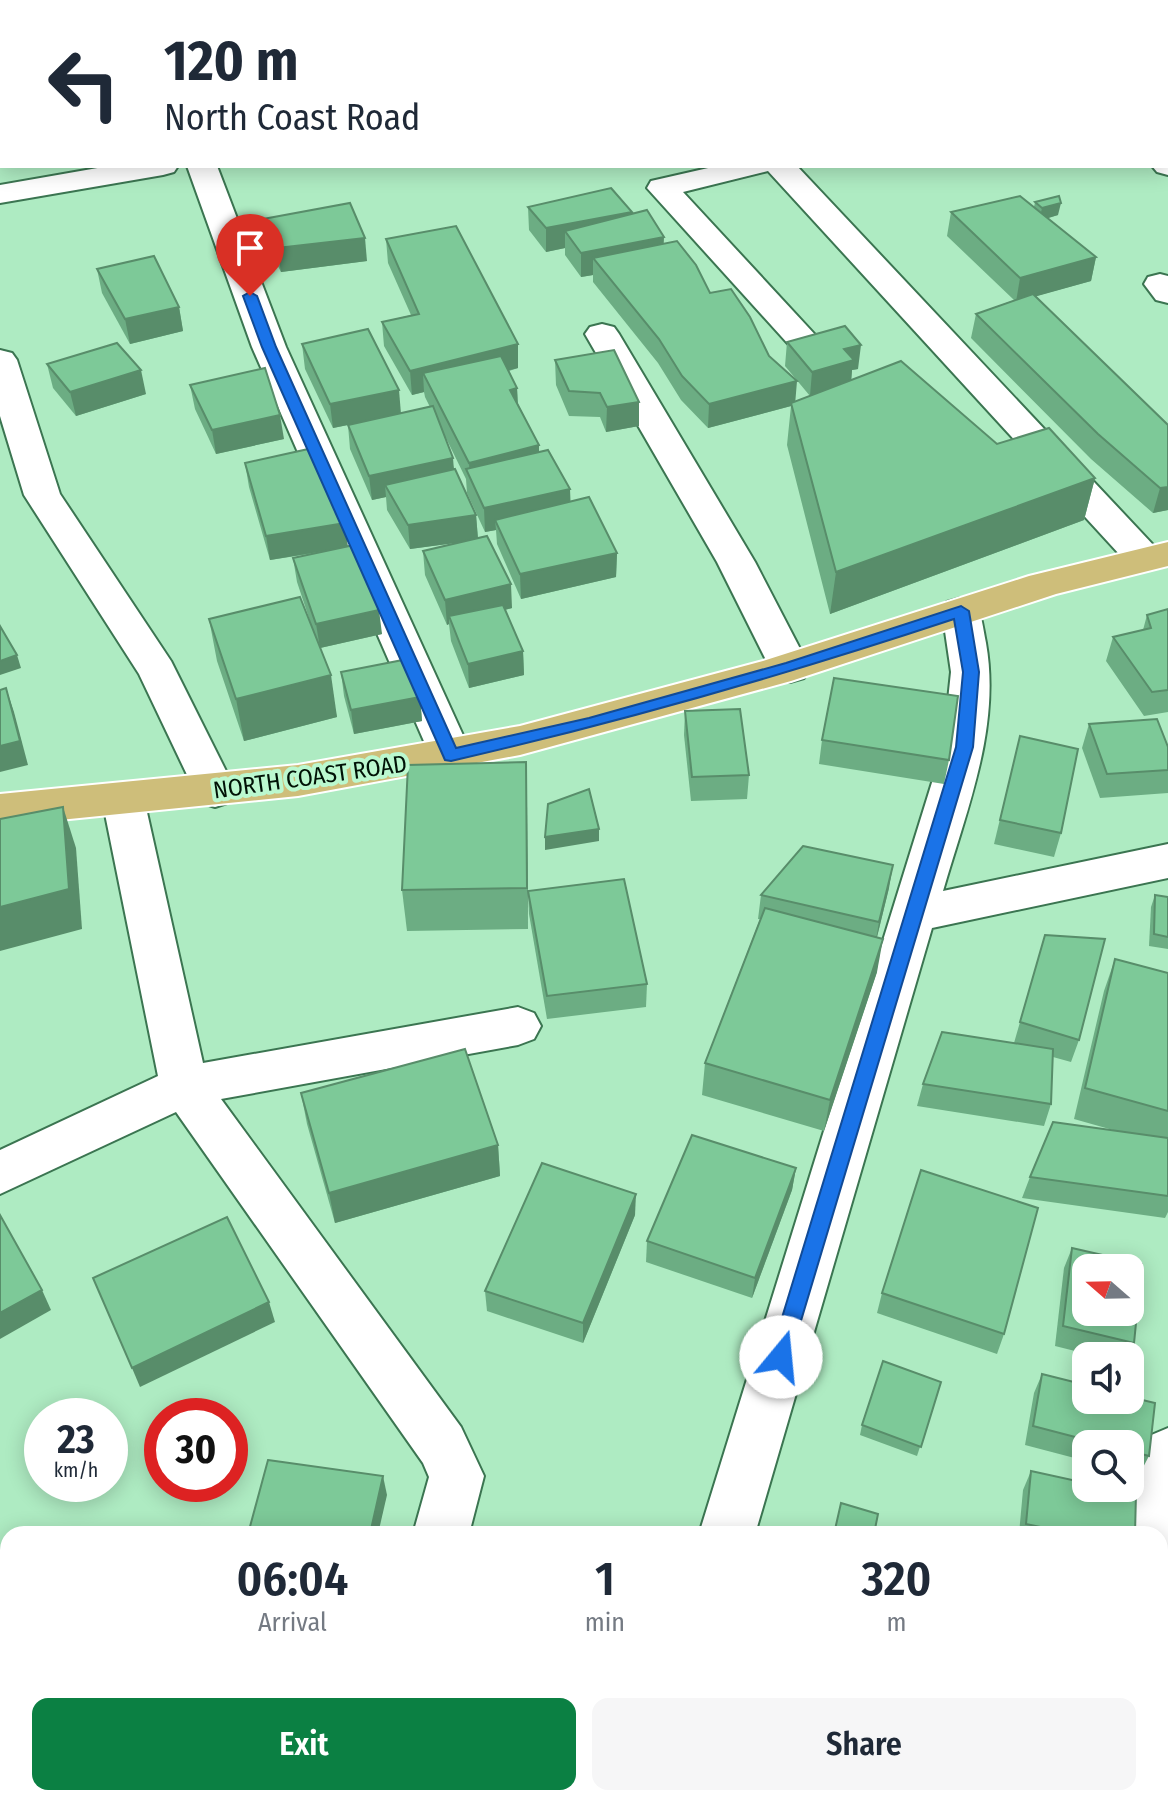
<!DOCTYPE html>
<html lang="en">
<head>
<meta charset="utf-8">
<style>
  :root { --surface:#fff; --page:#f6f6f7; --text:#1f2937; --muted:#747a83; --accent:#0b8043 }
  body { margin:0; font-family:"Fira Sans Condensed",sans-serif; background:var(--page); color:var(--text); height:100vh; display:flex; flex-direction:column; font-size:30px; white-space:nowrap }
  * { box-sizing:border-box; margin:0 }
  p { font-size:26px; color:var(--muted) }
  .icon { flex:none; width:44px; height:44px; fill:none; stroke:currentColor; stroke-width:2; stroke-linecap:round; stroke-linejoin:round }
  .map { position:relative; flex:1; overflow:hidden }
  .sheet { position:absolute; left:0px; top:1526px; width:1168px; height:280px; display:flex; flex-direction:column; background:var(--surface); border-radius:24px 24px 0 0; box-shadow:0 4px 20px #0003 }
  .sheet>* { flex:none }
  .hud { position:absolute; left:0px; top:0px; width:1168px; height:168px; box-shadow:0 4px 20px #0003; background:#fff; color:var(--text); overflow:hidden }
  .needle { width:52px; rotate:290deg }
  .controls { position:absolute; left:1072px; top:1254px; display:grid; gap:16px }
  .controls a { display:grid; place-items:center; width:72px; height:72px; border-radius:16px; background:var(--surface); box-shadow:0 4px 20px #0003; font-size:40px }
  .speed { position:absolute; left:24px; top:1398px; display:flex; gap:16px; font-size:40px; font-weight:700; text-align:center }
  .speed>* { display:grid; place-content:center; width:104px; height:104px; border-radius:50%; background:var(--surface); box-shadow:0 4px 20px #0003; line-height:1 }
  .speed small { font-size:20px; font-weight:400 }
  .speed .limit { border:12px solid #d22; background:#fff; color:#111 }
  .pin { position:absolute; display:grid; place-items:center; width:68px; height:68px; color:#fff; margin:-82px -34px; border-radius:50% 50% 50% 0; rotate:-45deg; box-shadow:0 0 8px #0007 }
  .pin .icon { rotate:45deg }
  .me { position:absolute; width:88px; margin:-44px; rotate:17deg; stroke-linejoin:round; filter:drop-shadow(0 0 6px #0008) }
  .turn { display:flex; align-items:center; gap:28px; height:168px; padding:0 32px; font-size:36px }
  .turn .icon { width:104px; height:104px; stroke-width:2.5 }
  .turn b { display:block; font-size:56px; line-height:68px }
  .eta { display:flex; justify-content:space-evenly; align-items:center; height:136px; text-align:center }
  .eta b { font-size:48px; font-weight:600; line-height:56px }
  .action { display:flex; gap:16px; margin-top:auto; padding:16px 32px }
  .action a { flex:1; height:92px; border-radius:16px; background:var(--accent); color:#fff; font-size:32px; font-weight:600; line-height:92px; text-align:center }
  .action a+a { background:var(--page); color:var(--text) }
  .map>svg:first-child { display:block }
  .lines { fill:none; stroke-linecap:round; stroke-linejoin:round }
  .minor-casing { stroke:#3b7551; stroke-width:4 }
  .major-casing { stroke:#fff; stroke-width:4 }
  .minor { fill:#fff; fill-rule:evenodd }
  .major { fill:#cebe7a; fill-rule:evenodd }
  .wall { fill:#6cad83 }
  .shaded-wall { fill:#588d6a }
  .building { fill:#7dc998; stroke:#588d6a; stroke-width:2; fill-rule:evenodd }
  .route { fill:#1a73e8; stroke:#114b97; stroke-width:2 }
  .labels { text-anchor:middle; stroke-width:8; stroke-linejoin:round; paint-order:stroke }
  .street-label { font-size:24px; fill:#001206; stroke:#bbf8cf }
</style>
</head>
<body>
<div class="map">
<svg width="1168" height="1806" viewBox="0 0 1168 1806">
  <rect width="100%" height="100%" fill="#aeebc2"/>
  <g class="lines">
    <defs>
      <g id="minor">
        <path d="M115,0H143L144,2H116Z"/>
        <path d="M920,0H950L952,2H922Z"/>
        <path d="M1166,155H1168V175L1157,172L1152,166H1166Z"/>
        <path d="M109,166H178L174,172L163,175L0,203V185Z"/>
        <path d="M187,166H217L286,347L472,755L466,766L451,770L436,766L430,755L252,347Z"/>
        <path d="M717,166H797L1157,549L1163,558L1157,567L1144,571L1131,567L768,171L683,192L819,339L814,346L802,349L790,346L647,188L651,181Z"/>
        <path d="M1160,274L1168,276V303L1156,300L1144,284L1148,277Z"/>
        <path d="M602,324L614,327L619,334L755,562L810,668L804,678L790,682L776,678L770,668L717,562L585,334L590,327Z"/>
        <path d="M0,350L12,353L17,360L60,494L171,661L236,791L230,802L215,807L200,802L139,674L24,495L0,416Z"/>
        <path d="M961,598L975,602C982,614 983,629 986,643C1001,728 966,811 943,891L1168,844V878L932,928L755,1534H699L943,747L951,672L942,611L947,602Z"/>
        <path d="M123,783L138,788L144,799L203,1063L518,1007L534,1013L541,1026L534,1039L518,1045L221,1099L461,1427L484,1476L469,1534H413L429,1477L423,1463L176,1112L0,1194V1150L158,1076L102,799L108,788Z"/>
        <path d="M1168,1428V1556L1160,1559V1534H1127L1141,1454L1149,1436Z"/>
        <path d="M300,1798H360L357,1806H297Z"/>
        <path d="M618,1798H678L676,1806H616Z"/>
        <path d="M1069,1798H1129L1127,1806H1067Z"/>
      </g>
      <path id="major" d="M1168,542V566L1056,594L791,681L520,755L298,796L0,826V794L298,765L520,726L763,661L1029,576Z"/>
    </defs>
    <use href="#minor" class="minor-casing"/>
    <use href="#major" class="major-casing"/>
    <use href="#minor" class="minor"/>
    <use href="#major" class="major"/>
  </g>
  <g class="wall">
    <path d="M991,0H1036L1028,2H993Z"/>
    <path d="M1054,0H1168V127H1166V2H1056Z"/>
    <path d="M1035,202L1058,215L1047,218L1096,257L1091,281L1036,296L1156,414L1168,510L1153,513L1091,459L971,338L976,314L1014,300L947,236L951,212L1034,207Z"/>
    <path d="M528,207L632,214L664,244L769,356L795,401L810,396L785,366L787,342L858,369L852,370L851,380L997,444L1095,478L1084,520L830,614L787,445L791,406L708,428L681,400L658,363L593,282V275L581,277L565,255V248L546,252L529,230Z"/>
    <path d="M263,219L367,261L281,272L266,243Z"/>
    <path d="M386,239L518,368L509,371L517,388L518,404L539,445V452L570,501L617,553L616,577L521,599L497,544L496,530L485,532L467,493L466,479L446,438L454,469L476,515L478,538L512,608L505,610L523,651L524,675L469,688L451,641L449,624L447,625L425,575L423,551L461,542L410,549L387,510L386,497L372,500L350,449L348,425L333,428L305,369L302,344L401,413L430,407L425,397L424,392L412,395L384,346L382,322L411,315L388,263Z"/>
    <path d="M97,269L179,307L183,331L130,344L102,293Z"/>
    <path d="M555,360L639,402V426L606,432L600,417L569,416L556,385Z"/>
    <path d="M47,364L146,394L76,416L53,388Z"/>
    <path d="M190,385L284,439L216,454L195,409Z"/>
    <path d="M245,463L348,546L382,634L320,648L337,717L244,741L217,661L209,619L312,627L297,582L293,558L328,551L270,560L249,487Z"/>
    <path d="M1168,609V712L1144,716L1106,661L1113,637L1143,630L1147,615Z"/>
    <path d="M341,672L420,697L422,721L354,734L344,696Z"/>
    <path d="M685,711L749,775L747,799L691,801L684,735Z"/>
    <path d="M1089,724L1168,747V793L1100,798L1082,748Z"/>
    <path d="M1020,736L1061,833L1054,857L994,844Z"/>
    <path d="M822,740L949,760L944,784L819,764Z"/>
    <path d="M526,762L528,929L407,931L402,890Z"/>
    <path d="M889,888L877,937V972L824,1131L702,1095L705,1063L760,919H758L761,895Z"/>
    <path d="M528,891L647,984L646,1007L547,1019L529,914Z"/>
    <path d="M1155,895L1168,897V949L1149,946L1151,907Z"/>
    <path d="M1045,935L1079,1040L1071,1062L1053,1057L1051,1104L1044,1126L917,1106L923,1084L1014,1043Z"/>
    <path d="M1115,959L1168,973V1212L1165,1218L1022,1198L1030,1177L1120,1132L1074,1119L1104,991Z"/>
    <path d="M301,1093L498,1145L500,1176L335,1223L307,1124Z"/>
    <path d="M796,1168L792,1190L752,1298L646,1262L647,1241Z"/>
    <path d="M635,1215L583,1343L487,1311L485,1291Z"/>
    <path d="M1072,1248L1134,1343L1128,1356H1095L1055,1346L1064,1268Z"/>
    <path d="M882,1293L1004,1334L997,1354L877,1313Z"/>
    <path d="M1042,1374L1149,1456L1139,1475L1130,1472V1444H1086V1461L1025,1445L1034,1393Z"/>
    <path d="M941,1382L917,1456L860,1435L862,1425Z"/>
    <path d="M1031,1471L1135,1534H1019L1023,1490Z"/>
  </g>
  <g class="shaded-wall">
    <path d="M1005,0H1036L1028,2H1004Z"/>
    <path d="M1168,104V127H1166V109Z"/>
    <path d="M1061,203L1058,215L1039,221L1042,208Z"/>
    <path d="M632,212L631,236L565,231V248L546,252V228Z"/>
    <path d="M664,237L663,261L593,258V275L581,277V253Z"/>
    <path d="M365,238L367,261L281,272L277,248Z"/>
    <path d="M1096,257L1091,281L1016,302L1020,278Z"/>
    <path d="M179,307L183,331L130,344L125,319Z"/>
    <path d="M518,344V368L432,390L423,373L424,392L412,395L410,371Z"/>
    <path d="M861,345L858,369L852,370L851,384L810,396L812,372L844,349Z"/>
    <path d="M141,370L146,394L76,416L70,392Z"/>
    <path d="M797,381L795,405L791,403V406L708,428L709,404Z"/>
    <path d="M517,388L518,412L510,390Z"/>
    <path d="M399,390L401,414L333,428L330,404Z"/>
    <path d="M639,402V426L606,432L607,407Z"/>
    <path d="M280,415L284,439L216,454L212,430Z"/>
    <path d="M539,445V469L470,478L469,463Z"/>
    <path d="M453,458L455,483L385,485L386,497L372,500L369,476Z"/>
    <path d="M1095,478L1084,520L830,614L836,572Z"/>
    <path d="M1168,487V510L1153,513L1160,488Z"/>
    <path d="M570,489L571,513L495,520L496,530L485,532L484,508Z"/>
    <path d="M476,515L478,540L410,549L408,525Z"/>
    <path d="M345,523L348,547L270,560L266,536Z"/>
    <path d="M617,553L616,577L521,599L520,574Z"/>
    <path d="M511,584L512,608L452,623L449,616V624L447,625L445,600Z"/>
    <path d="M379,610L382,634L320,648L316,624Z"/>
    <path d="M523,651L524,675L469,688L468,664Z"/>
    <path d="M17,655L21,668L0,675V661Z"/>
    <path d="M331,675L337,717L244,741L236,699Z"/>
    <path d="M6,688L14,712L28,765L0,772V746Z"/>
    <path d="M420,697L422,721L354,734L351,710Z"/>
    <path d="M526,762L527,804L528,929L527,888Z"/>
    <path d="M63,807L76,848L82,929L0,951V907Z"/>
    <path d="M599,829V841L545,850V837Z"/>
    <path d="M893,865L889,888L875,945L879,922Z"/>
    <path d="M883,939L877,972L824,1131L830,1100Z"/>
    <path d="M498,1145L500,1176L335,1223L329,1193Z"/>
    <path d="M796,1168L792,1190L752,1298L755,1278Z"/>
    <path d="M636,1194L635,1215L583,1343V1323Z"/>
    <path d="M42,1290L51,1310L0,1339V1313Z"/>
    <path d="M269,1302L275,1322L140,1387L132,1368Z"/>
    <path d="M383,1476L387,1495L378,1534H370Z"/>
    <path d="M610,1798H614L612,1806H607Z"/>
  </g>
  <g class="building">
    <path d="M419,0H441L440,2H419Z"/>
    <path d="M1074,0H1164L1168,3V9L1166,10V2H1061Z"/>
    <path d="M1168,15V56L1166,54V16Z"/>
    <path d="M1166,60L1168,62V75L1166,76Z"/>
    <path d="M1166,80H1168L1167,105L1166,104Z"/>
    <path d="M611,188L632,212L546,228L528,207Z"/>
    <path d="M1020,196L1096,257L1020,278L951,212Z"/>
    <path d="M1059,196L1061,203L1042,208L1035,202Z"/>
    <path d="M350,203L365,238L277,248L263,219Z"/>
    <path d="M647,210L664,237L581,253L565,231Z"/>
    <path d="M456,226L518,344L410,371L382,322L419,314L386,239Z"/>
    <path d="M677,241L696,265L710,293L731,289L750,317L769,356L797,381L709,404L682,376L659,339L593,258Z"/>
    <path d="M154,256L179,307L125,319L97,269Z"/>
    <path d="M1033,294L1168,425V487L1160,488L1098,434L976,314Z"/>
    <path d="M845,326L861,345L844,349L854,360L812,372L787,342Z"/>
    <path d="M368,329L399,390L330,404L302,344Z"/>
    <path d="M117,343L141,370L70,392L47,364Z"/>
    <path d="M614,350L639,402L607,407L600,393L569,391L555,360Z"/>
    <path d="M501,356L517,388L510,390L539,445L469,463L423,373Z"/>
    <path d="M901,361L997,444L1049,428L1095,478L836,572L791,403Z"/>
    <path d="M265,368L280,415L212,430L190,385Z"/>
    <path d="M433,406L453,458L369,476L348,425Z"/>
    <path d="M313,448L345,523L266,536L245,463Z"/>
    <path d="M548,450L570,489L484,508L466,469Z"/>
    <path d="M455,469L476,515L408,525L385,485Z"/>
    <path d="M589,497L617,553L520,574L495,520Z"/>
    <path d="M487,536L511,584L445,600L423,551Z"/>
    <path d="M354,545L379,610L316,624L293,558Z"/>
    <path d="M300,597L331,675L236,699L209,619Z"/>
    <path d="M503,605L523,651L468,664L449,616Z"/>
    <path d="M1168,609V690L1152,692L1113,637L1151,628L1147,615Z"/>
    <path d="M0,626L17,655L0,661Z"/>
    <path d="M408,659L420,697L351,710L341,672Z"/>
    <path d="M834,678L958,696L949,760L822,740Z"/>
    <path d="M6,688L20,741L0,746V690Z"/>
    <path d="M740,709L749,775L692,777L685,711Z"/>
    <path d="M1157,719L1168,747V770L1107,774L1089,724Z"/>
    <path d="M1020,736L1078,749L1061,833L1000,820Z"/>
    <path d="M526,762L527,888L402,890L408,765Z"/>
    <path d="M589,789L599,829L545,837L548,804Z"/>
    <path d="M63,807L69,889L0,907V819Z"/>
    <path d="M803,846L893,865L879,922L761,895Z"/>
    <path d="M624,879L647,984L547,996L528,891Z"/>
    <path d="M1155,895L1168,897V937L1154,934Z"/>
    <path d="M765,908L883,939L830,1100L705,1063Z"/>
    <path d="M1045,935L1105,939L1079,1040L1020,1022Z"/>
    <path d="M1115,959L1168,973V1111L1085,1088Z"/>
    <path d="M942,1032L1053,1049L1051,1104L923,1084Z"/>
    <path d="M465,1049L498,1145L329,1193L301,1093Z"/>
    <path d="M1053,1122L1168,1138V1196L1030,1177Z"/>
    <path d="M692,1135L796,1168L755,1278L647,1241Z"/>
    <path d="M542,1163L636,1194L583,1323L485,1291Z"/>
    <path d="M921,1170L1038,1208L1004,1334L882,1293Z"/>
    <path d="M0,1215L42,1290L0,1313Z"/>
    <path d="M227,1217L269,1302L132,1368L93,1278Z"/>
    <path d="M1072,1248L1142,1264L1134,1343L1063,1326ZM1086,1268H1130V1312H1086Z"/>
    <path d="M883,1361L941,1382L921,1447L862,1425Z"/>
    <path d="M1042,1374L1086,1385V1400H1130V1397L1155,1403L1149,1456L1130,1451V1444H1102L1033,1426Z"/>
    <path d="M268,1460L383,1476L370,1534H248Z"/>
    <path d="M1031,1471L1086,1483V1488H1113L1136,1493L1135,1534H1074L1026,1524Z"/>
    <path d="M841,1503L878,1514L874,1534H834Z"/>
    <path d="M0,1782L8,1793V1798H11L17,1806H0Z"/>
    <path d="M156,1798H280L283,1806H159Z"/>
    <path d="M521,1798H610L607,1806H518Z"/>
    <path d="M700,1798H815L814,1806H698Z"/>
  </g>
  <path class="route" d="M250,292L257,296L276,347L456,748L589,718L786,663L961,606L969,611L979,672L973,747L788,1364L781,1367L773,1364L770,1357L956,747L963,672L954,619C788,674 621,722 451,761L445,760L262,347L243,296Z"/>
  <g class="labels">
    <g class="street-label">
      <text transform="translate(310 777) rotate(-8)" y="8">NORTH COAST ROAD</text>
    </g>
  </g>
</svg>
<div class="controls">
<a><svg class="needle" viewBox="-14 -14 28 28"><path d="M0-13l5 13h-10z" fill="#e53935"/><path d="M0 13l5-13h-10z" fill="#747a83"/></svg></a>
<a><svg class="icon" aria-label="sound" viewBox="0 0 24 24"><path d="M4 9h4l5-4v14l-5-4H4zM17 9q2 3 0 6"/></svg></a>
<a><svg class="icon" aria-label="search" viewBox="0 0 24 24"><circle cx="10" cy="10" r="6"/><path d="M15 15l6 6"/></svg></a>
</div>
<div class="speed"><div>23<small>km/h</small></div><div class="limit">30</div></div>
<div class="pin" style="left:250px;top:296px;background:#d93025"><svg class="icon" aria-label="arrive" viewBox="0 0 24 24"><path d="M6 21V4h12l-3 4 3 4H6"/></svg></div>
<svg class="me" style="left:781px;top:1357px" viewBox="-20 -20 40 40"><circle r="19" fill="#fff"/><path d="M0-13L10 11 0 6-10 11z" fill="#1a73e8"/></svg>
<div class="hud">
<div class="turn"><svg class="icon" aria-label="left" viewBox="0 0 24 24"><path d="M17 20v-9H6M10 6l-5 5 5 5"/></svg><div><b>120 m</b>North Coast Road</div></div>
</div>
<section class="sheet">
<div class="eta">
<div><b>06:04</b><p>Arrival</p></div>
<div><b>1</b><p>min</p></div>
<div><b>320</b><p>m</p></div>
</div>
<div class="action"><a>Exit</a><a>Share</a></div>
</section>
</div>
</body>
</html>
